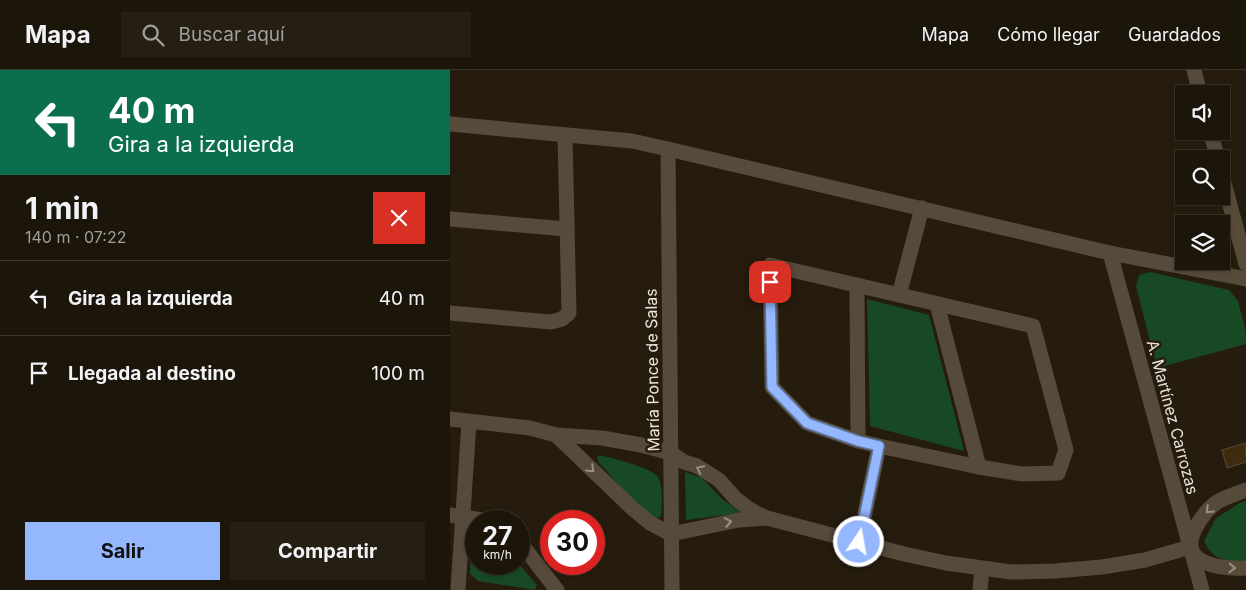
<!DOCTYPE html>
<html lang="es">
<head>
<meta charset="utf-8">
<style>
  :root { --surface:#1c150a; --page:#251e13; --text:#f1f3f6; --muted:#a09f9c; --line:#3a342b; --accent:#94b7fd }
  body { margin:0; font-family:Inter,sans-serif; background:var(--page); color:var(--text); height:100vh; display:flex; flex-direction:column; font-size:19px; white-space:nowrap }
  * { box-sizing:border-box; margin:0 }
  p { font-size:16px; color:var(--muted) }
  .icon { flex:none; width:28px; height:28px; fill:none; stroke:currentColor; stroke-width:2; stroke-linecap:round; stroke-linejoin:round }
  .map { position:relative; flex:1; overflow:hidden }
  .side { display:flex; flex-direction:column; background:var(--surface); width:450px }
  .side>* { flex:none }
  .hud { background:#0b6e4f; color:#fff; overflow:hidden }
  .controls { position:absolute; left:725px; top:15px; display:grid; gap:10px }
  .controls a { display:grid; place-items:center; width:55px; height:55px; border-radius:0px; background:var(--surface); box-shadow:0 1px 4px #0004,0 0 0 1px var(--line); font-size:25px }
  .speed { position:absolute; left:15px; top:440px; display:flex; gap:10px; font-size:25px; font-weight:700; text-align:center }
  .speed>* { display:grid; place-content:center; width:65px; height:65px; border-radius:50%; background:var(--surface); box-shadow:0 1px 4px #0004,0 0 0 1px var(--line); line-height:1 }
  .speed small { font-size:12px; font-weight:400 }
  .speed .limit { border:8px solid #d22; background:#fff; color:#111 }
  .pin { position:absolute; display:grid; place-items:center; width:42px; height:42px; color:#fff; margin:-21px; border-radius:10px; box-shadow:0 2px 8px #0006 }
  .me { position:absolute; width:55px; margin:-28px; rotate:12deg; stroke-linejoin:round; filter:drop-shadow(0 0 4px #0008) }
  .turn { display:flex; align-items:center; gap:18px; height:105px; padding:0 25px; font-size:22px }
  .turn .icon { width:65px; height:65px; stroke-width:2.5 }
  .turn b { display:block; font-size:35px; line-height:42px }
  .round { display:grid; place-items:center; flex:none; width:52px; height:52px; border-radius:0px; background:var(--page) }
  .head { display:flex; align-items:center; justify-content:space-between; height:85px; padding:0 25px }
  h1 { font-size:30px; font-weight:700; line-height:38px }
  .action { display:flex; gap:10px; margin-top:auto; padding:10px 25px }
  .action a { flex:1; height:58px; border-radius:0px; background:var(--accent); color:#111; font-size:20px; font-weight:700; line-height:58px; text-align:center }
  .action a+a { background:var(--page); color:var(--text) }
  ul { padding:0; list-style:none }
  li { display:flex; align-items:center; gap:15px; height:75px; padding:0 25px; border-top:1px solid var(--line) }
  li div { flex:1 }
  li b { display:block; font-size:19px }
  li em { font-style:normal }
  header { display:flex; align-items:center; gap:30px; box-sizing:border-box; height:70px; padding:0 25px; background:var(--surface); border-bottom:1px solid var(--line) }
  header strong { font-size:24px }
  nav { display:flex; gap:28px; margin-inline-start:auto; font-size:18px }
  .search { width:350px; height:45px; background:var(--page); display:flex; align-items:center; gap:12px; box-sizing:border-box; padding:0 18px; border-radius:0px; color:var(--muted); font-size:19px }
  main { display:flex; flex:1; min-height:0 }
  .map>svg:first-child { display:block }
  .green { fill:#174a24 }
  .building { fill:#3f2b0e; stroke:#564a3b }
  .lines { fill:none; stroke-linecap:round; stroke-linejoin:round }
  .minor { stroke:#564a3b; stroke-width:15 }
  .oneway { stroke:#998f83 }
  .route-casing { stroke:#6077a4; stroke-width:12 }
  .route { stroke:#94b7fd; stroke-width:9 }
  .labels { text-anchor:middle; stroke-width:5; stroke-linejoin:round; paint-order:stroke }
  .street-label { font-size:16px; fill:#eae3da; stroke:#261c0e }
</style>
</head>
<body>
<header>
<strong>Mapa</strong>
<div class="search"><svg class="icon" aria-label="search" viewBox="0 0 24 24"><circle cx="10" cy="10" r="6"/><path d="M15 15l6 6"/></svg>Buscar aquí</div>
<nav><a>Mapa</a><a>Cómo llegar</a><a>Guardados</a></nav>
</header>
<main>
<section class="side">
<div class="hud">
<div class="turn"><svg class="icon" aria-label="left" viewBox="0 0 24 24"><path d="M17 20v-9H6M10 6l-5 5 5 5"/></svg><div><b>40 m</b>Gira a la izquierda</div></div>
</div>
<div class="head"><div><h1>1 min</h1><p>140 m · 07:22</p></div><a class="round" style="background:#d93025;color:#fff"><svg class="icon" aria-label="close" viewBox="0 0 24 24"><path d="M6 6l12 12M18 6L6 18"/></svg></a></div>
<ul>
<li><svg class="icon" aria-label="left" viewBox="0 0 24 24"><path d="M17 20v-9H6M10 6l-5 5 5 5"/></svg><div><b>Gira a la izquierda</b></div><em>40 m</em></li>
<li><svg class="icon" aria-label="arrive" viewBox="0 0 24 24"><path d="M6 21V4h12l-3 4 3 4H6"/></svg><div><b>Llegada al destino</b></div><em>100 m</em></li>
</ul>
<div class="action"><a>Salir</a><a>Compartir</a></div>
</section>
<div class="map">
<svg width="796" height="520" viewBox="0 0 796 520">
  <rect width="100%" height="100%" fill="#261c0e"/>
  <g class="green">
    <path d="M700,202L779,220L788,231L796,262V274L707,298L686,216L689,205Z"/>
    <path d="M417,229L479,245L514,381L420,356Z"/>
    <path d="M149,385C161,388 203,398 208,407C213,413 212,438 211,446L208,448C190,446 163,406 149,393L147,388Z"/>
    <path d="M235,402L252,408L271,428L291,443L236,450Z"/>
    <path d="M796,431V491C776,491 763,491 754,471L766,448L790,433Z"/>
    <path d="M26,465V494H69L87,515L85,520L28,511L20,504L21,471Z"/>
  </g>
  <path class="building" d="M796,373V392L777,398L772,380Z"/>
  <g class="lines">
    <g class="minor">
      <path d="M744,0L750,24"/>
      <path d="M0,54L182,71L218,79L660,183L796,209"/>
      <path d="M760,61L768,89"/>
      <path d="M218,79L222,520"/>
      <path d="M771,102L796,194"/>
      <path d="M0,149L117,159"/>
      <path d="M660,183L752,520"/>
      <path d="M407,215L408,371"/>
      <path d="M449,225L472,138"/>
      <path d="M487,234L529,397"/>
      <path d="M0,243L101,252L112,249L119,243L115,65"/>
      <path d="M0,349L80,358L106,365L152,368L191,375L221,383L234,392L247,396L269,410L286,429L295,436L306,443L317,448"/>
      <path d="M106,365L182,438L200,453L221,464L289,450L317,448L454,484L496,493L561,502L605,501L652,497L695,490L740,477"/>
      <path d="M796,420C786,424 776,427 767,432C757,439 750,449 745,459C727,495 772,499 796,498"/>
      <path d="M0,445L39,451"/>
      <path d="M69,471L107,520"/>
      <path d="M409,472L429,376L529,397L572,404L608,403L616,380L583,256L320,195L322,317L357,353L408,371L429,376"/>
      <path d="M8,520L19,352"/>
      <path d="M530,520L532,499"/>
    </g>
  </g>
  <defs><path id="oneway-chevron" d="M-2-3.5L2.5 0L-2 3.5" fill="none" stroke-width="1.6" stroke-linecap="round" stroke-linejoin="round" transform="scale(1.25)"/></defs>
  <g class="oneway">
    <use href="#oneway-chevron" transform="translate(141 399) rotate(44)"/>
    <use href="#oneway-chevron" transform="translate(250 399) rotate(-154)"/>
    <use href="#oneway-chevron" transform="translate(759 440) rotate(136)"/>
    <use href="#oneway-chevron" transform="translate(278 452) rotate(-10)"/>
    <use href="#oneway-chevron" transform="translate(782 498) rotate(2)"/>
  </g>
  <g class="lines">
    <defs>
      <path id="route" d="M320,212L322,317L357,353L408,371L429,376L409,472"/>
    </defs>
    <use href="#route" class="route-casing"/>
    <use href="#route" class="route"/>
  </g>
  <g class="labels">
    <g class="street-label">
      <text transform="translate(202 300) rotate(-91)" y="6">María Ponce de Salas</text>
      <text transform="translate(723 347) rotate(75)" y="6">A. Martínez Carrozas</text>
    </g>
  </g>
</svg>
<div class="controls">
<a><svg class="icon" aria-label="sound" viewBox="0 0 24 24"><path d="M4 9h4l5-4v14l-5-4H4zM17 9q2 3 0 6"/></svg></a>
<a><svg class="icon" aria-label="search" viewBox="0 0 24 24"><circle cx="10" cy="10" r="6"/><path d="M15 15l6 6"/></svg></a>
<a><svg class="icon" aria-label="layers" viewBox="0 0 24 24"><path d="M12 4l9 5-9 5-9-5zM3 14l9 5 9-5"/></svg></a>
</div>
<div class="speed"><div>27<small>km/h</small></div><div class="limit">30</div></div>
<div class="pin" style="left:320px;top:212px;background:#d93025"><svg class="icon" aria-label="arrive" viewBox="0 0 24 24"><path d="M6 21V4h12l-3 4 3 4H6"/></svg></div>
<svg class="me" style="left:409px;top:472px" viewBox="-20 -20 40 40"><circle r="17" fill="#94b7fd" stroke="#fff" stroke-width="3"/><path d="M0-11L8 9 0 5-8 9z" fill="#fff"/></svg>
</div>
</main>
</body>
</html>
